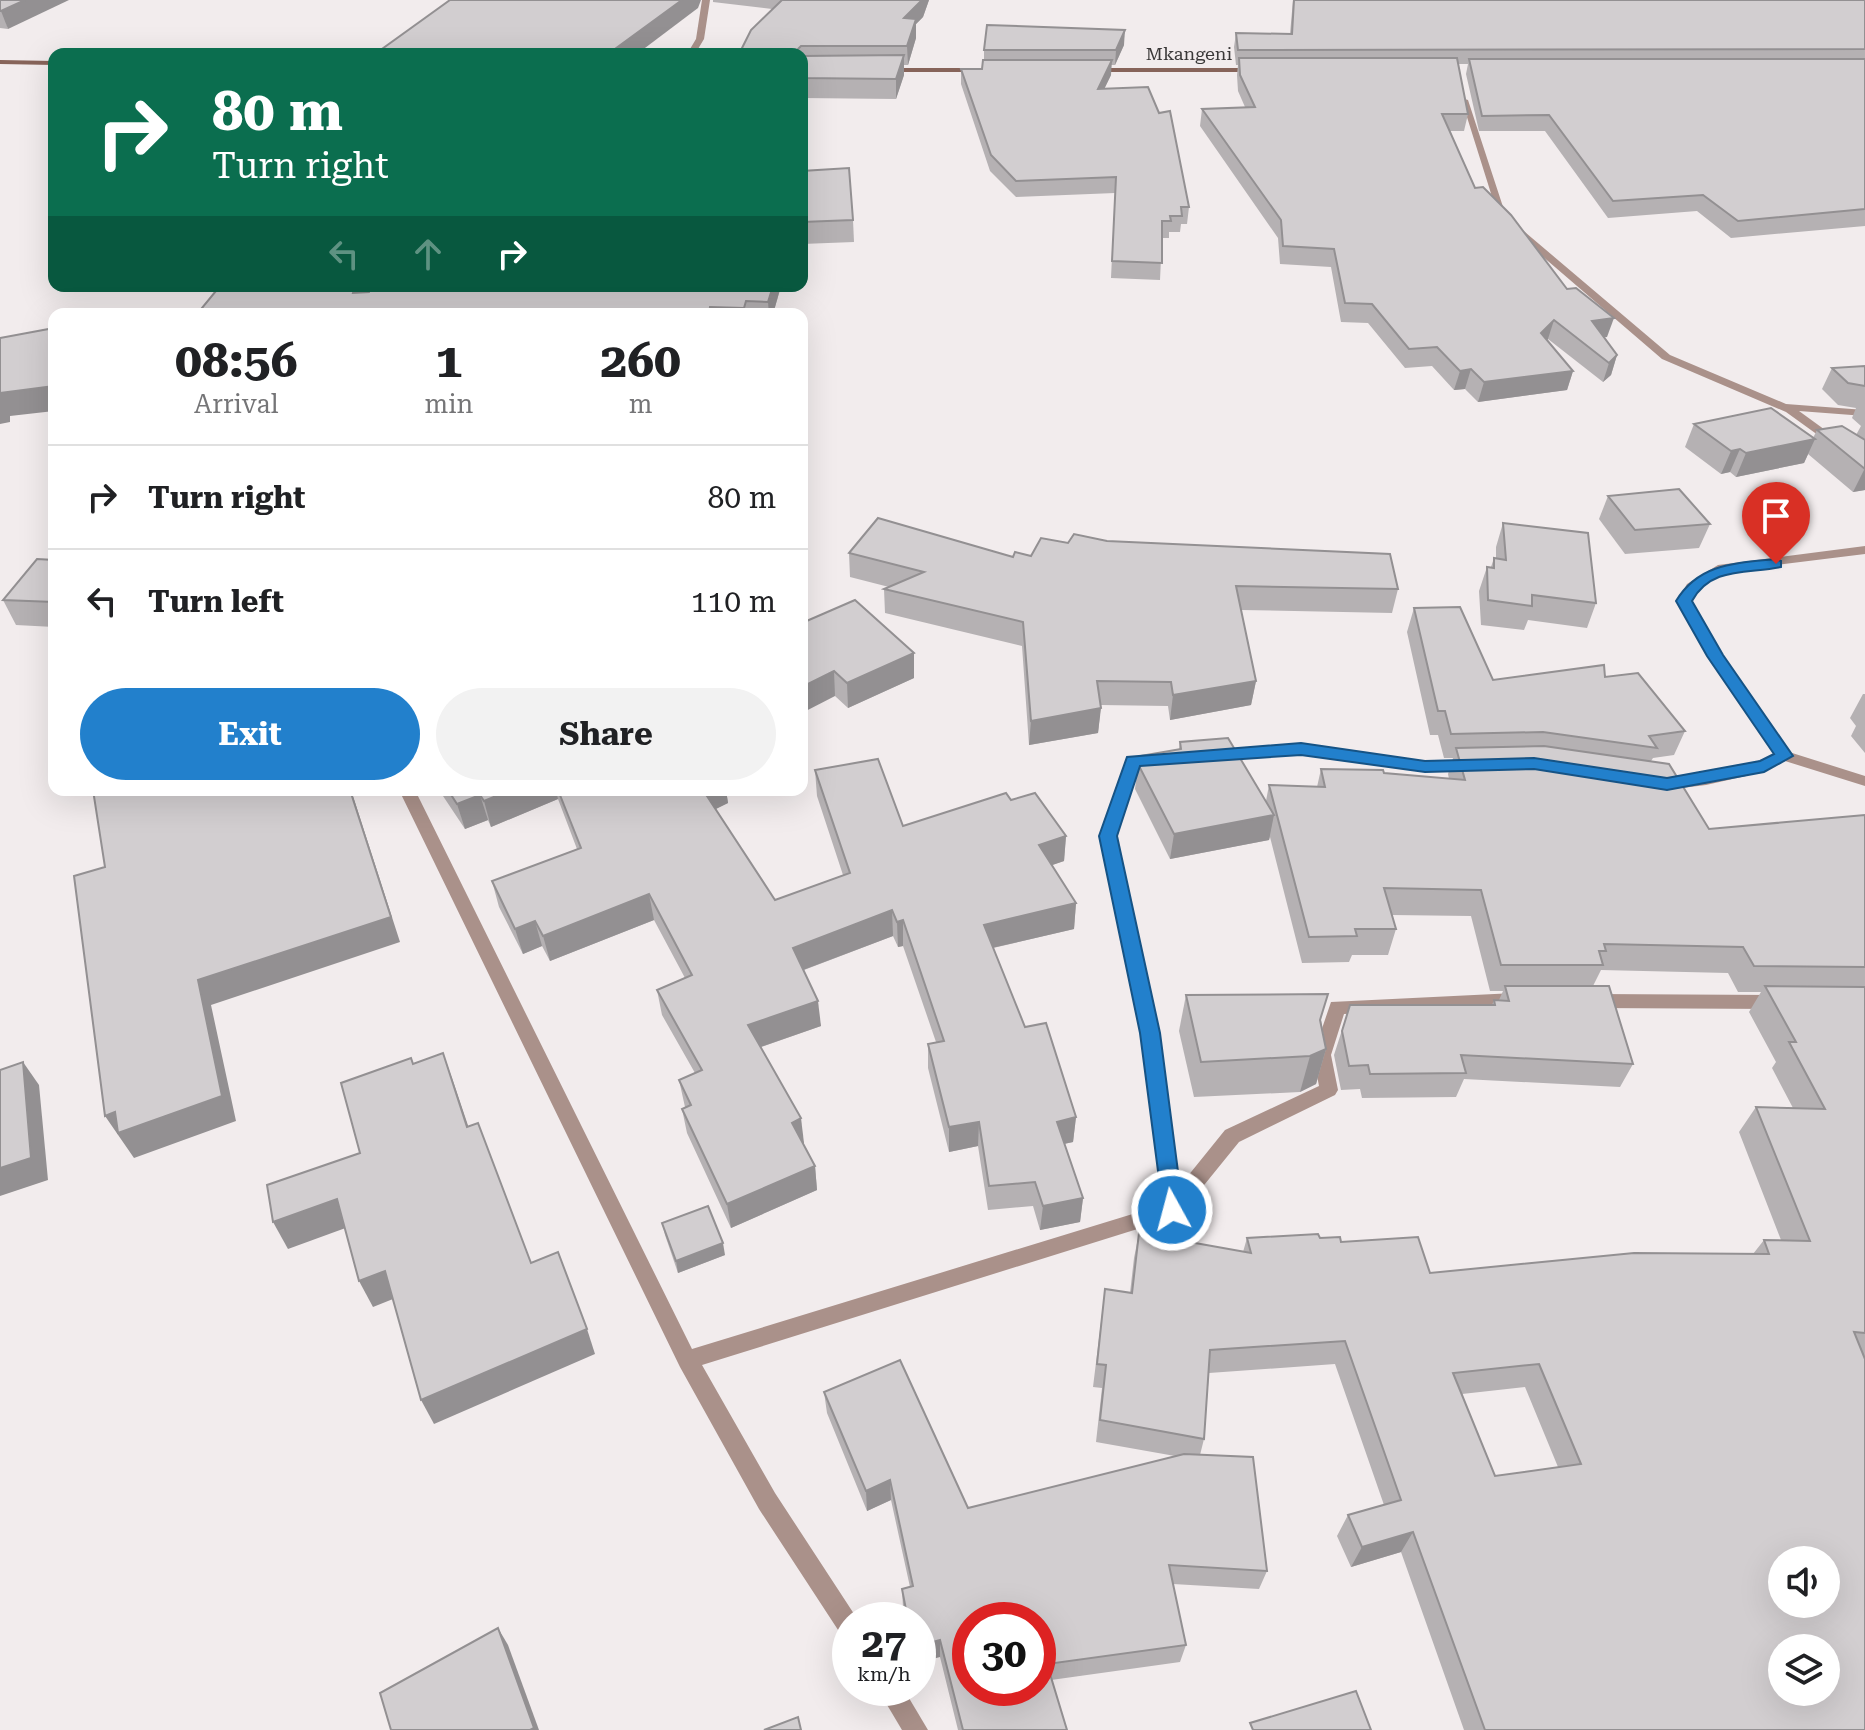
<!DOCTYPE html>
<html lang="en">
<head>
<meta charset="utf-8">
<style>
  :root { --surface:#fff; --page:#f2f2f2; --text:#202124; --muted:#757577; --line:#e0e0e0; --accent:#2280cc }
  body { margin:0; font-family:"Roboto Serif",serif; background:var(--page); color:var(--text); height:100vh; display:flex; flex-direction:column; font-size:30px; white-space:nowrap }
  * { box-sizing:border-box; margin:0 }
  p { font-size:26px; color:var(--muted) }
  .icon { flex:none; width:44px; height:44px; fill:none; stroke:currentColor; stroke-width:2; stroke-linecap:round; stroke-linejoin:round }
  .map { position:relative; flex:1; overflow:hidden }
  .sheet { position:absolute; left:48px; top:308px; width:760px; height:488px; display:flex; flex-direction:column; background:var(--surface); border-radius:16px; box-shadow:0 8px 32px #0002 }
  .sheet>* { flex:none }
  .top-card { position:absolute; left:48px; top:48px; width:760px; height:244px; border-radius:16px; box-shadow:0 8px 32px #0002; background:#0b6e4f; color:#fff; overflow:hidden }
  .buttons { position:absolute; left:1768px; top:1546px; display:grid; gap:16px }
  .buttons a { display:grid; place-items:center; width:72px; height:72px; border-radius:50%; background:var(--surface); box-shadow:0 8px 32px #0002; font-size:40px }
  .speed { position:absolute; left:832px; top:1602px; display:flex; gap:16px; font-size:40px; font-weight:700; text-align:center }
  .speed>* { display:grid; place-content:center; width:104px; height:104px; border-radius:50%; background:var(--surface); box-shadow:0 8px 32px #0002; line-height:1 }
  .speed small { font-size:20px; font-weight:400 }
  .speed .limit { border:12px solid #d22; background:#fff; color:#111 }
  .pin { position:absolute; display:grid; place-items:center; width:68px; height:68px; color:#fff; margin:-82px -34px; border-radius:50% 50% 50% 0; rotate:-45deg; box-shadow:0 0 8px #0007 }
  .pin .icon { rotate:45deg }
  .me { position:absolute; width:88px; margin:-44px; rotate:353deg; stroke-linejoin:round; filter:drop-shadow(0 0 6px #0008) }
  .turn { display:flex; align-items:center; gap:28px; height:168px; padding:0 32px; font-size:36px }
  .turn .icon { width:104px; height:104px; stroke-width:2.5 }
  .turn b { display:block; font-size:56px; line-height:68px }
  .lanes { display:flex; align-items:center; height:76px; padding:0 32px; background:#0003; justify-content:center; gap:40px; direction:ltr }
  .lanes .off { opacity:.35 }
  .eta { display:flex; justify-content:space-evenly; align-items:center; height:136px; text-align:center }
  .eta b { font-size:48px; font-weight:700; line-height:56px }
  .primary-button { display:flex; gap:16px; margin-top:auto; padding:16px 32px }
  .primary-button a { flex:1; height:92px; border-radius:48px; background:var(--accent); color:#fff; font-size:32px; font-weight:700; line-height:92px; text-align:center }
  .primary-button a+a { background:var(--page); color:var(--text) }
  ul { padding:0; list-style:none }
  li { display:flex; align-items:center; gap:24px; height:104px; padding:0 32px; border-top:2px solid var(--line) }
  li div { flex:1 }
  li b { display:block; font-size:30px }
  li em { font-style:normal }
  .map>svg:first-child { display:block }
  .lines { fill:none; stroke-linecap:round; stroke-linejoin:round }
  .street { fill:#aa918a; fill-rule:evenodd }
  .secondary { fill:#87645a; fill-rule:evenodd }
  .wall { fill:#b5b1b3; fill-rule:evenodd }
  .shaded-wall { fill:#939092 }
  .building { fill:#d2ced0; stroke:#939092; stroke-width:2; fill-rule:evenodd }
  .route { fill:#2280cc; stroke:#165385; stroke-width:2 }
  .labels { text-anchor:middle; stroke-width:6; stroke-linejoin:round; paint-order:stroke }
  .far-street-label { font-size:18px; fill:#3a3838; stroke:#f2eced }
</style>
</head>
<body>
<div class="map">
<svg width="1865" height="1730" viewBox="0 0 1865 1730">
  <rect width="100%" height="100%" fill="#f2eced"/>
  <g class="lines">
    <g class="street">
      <path d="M702,0H710L704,39L695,54H687L696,39Z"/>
      <path d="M1461,98L1468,100L1506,216L1670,355L1786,404L1865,410V416L1799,411L1865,459V469L1786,412L1662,359L1499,219Z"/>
      <path d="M1865,546V554L1726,571L1697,589L1691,601L1721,655L1789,752L1865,776V786L1785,761L1746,776L1706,785L1674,789L1655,788L1652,784C1661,776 1677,779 1689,777C1718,774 1748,766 1775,754L1708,656L1677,601L1687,584L1718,565Z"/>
      <path d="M1301,744L1425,762L1471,760L1478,765L1471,770L1425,772L1301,754L1216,760L1209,755L1216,750Z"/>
      <path d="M1160,754L1165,755L1167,759L1165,763L1139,766L1116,836L1159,1033L1179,1187L1225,1130L1319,1086L1313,1055L1331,1002L1515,993L1521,995L1524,1000L1521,1005L1515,1007L1344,1014L1331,1055L1338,1090L1335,1095L1239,1142L1179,1216L702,1365L775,1493L858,1620H850V1640L842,1636L759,1509L680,1367L399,790H415L692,1349L1162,1205L1141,1033L1100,836L1128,757Z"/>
      <path d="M1595,994L1775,995L1781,997L1784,1002L1781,1007L1775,1009L1595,1008L1589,1006L1586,1001L1589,996Z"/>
      <path d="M877,1688H903L928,1730H902Z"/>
    </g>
    <g class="secondary">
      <path d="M0,60L54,61V65L0,64Z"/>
      <path d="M884,68H980L984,70L980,72H881Z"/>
      <path d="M1089,68H1256L1260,70L1256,72H1092Z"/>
    </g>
  </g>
  <g class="wall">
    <path d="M0,0L8,29L0,28Z"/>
    <path d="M713,0H929L923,17L916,24V38L908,65H904V75L896,99L802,98V54H739L772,9L713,2Z"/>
    <path d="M1291,0H1865V226L1731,238L1697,211L1608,218L1545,131H1479L1466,74L1468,64H1458L1468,114L1464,131H1450L1475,188L1567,289L1607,337H1604L1617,355L1611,375L1603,382L1548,339L1547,340L1573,371L1567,390L1478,402L1465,389L1454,390L1432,366L1405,368L1368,323L1341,322L1331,267L1280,264L1278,238L1200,126L1202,109L1245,107L1238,91L1237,75L1238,65H1236L1234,47L1236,33L1290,34L1293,0Z"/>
    <path d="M1124,45L1115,65H1111V75L1104,89L1189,207L1187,224H1181L1180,232H1169V238H1162L1160,280L1111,278L1115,193L1016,197L990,171L961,84V69H982L984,60V50Z"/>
    <path d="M802,171L853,220L854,242L802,244Z"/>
    <path d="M220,286H781L773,314H197Z"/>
    <path d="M1865,366V490L1853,492L1808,454L1804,463L1736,477L1730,472L1721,474L1685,447L1694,424L1813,438L1817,430L1856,435L1861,426L1852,418L1856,408L1838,405L1822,389L1832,368Z"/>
    <path d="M802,467L805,518L802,519Z"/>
    <path d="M1608,496L1710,524L1699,548L1625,554L1599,519Z"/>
    <path d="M1503,523L1596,603L1587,628L1528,620L1524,630L1481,625L1479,591L1487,567H1491L1494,558L1496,559V547Z"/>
    <path d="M1107,541L1398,589L1392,613L1241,610L1256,681L1251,705L1170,720L1168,706L1101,705L1098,733L1029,745L1022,646L885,613L884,589L889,587L850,577L849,553L1013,557L1031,556L1068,543Z"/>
    <path d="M54,560V627L16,625L3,600Z"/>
    <path d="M1414,608L1493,680L1605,677L1685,731L1674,755L1653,758L1651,761L1709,829L1865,815V1356H1864L1865,1730H1464L1401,1552L1351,1567L1337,1536L1348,1515L1384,1505L1335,1364L1209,1373L1204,1439L1200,1455L1267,1571L1259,1589L1173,1584L1186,1645L1180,1662L1051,1680L1067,1730H958L940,1657L918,1620H905L903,1607L902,1589L910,1587L891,1500L867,1511L827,1413L824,1392L968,1508L1175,1456L1096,1442L1102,1388L1093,1387L1105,1289L1130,1293L1134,1258L1139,1233L1243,1252L1247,1238H1320L1341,1242L1430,1273L1753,1254L1764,1240H1781L1739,1132L1756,1107L1793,1108L1772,1068L1776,1062L1749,1012L1761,992H1738L1728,973L1601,970L1593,986L1633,1064L1620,1087L1464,1079L1456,1097L1362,1098L1360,1089L1341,1090L1334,1055L1350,1005H1492L1494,1000H1499L1503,991H1490L1471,916L1392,915L1396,929L1388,955H1352L1349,962L1302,963L1270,837L1269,840L1170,859L1135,789L1138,764L1179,749L1180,742L1266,801L1269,785L1317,787L1321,769L1449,779L1448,774L1453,758H1444L1438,735H1430L1407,632ZM1525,1387L1558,1467L1495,1476L1462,1394Z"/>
    <path d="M802,623L914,678L848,708L835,696Z"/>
    <path d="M1863,694H1865V753L1851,736L1856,726L1850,718Z"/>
    <path d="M815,770L903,826L1011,800L1066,836L1064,861L1052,865L1076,903L1074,929L993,948L1025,1027L1076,1117L1073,1142L1064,1144L1083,1198L1080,1222L1040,1230L1033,1206L988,1210L978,1146L949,1152L928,1068V1044L936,1042L903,946L898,947L893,936L804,970L821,1026L761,1047L804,1143H803L815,1166L817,1190L731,1228L687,1133L682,1109L685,1107L679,1080L695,1073L662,1015L657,990L685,978L654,920L550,961L542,946L523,954L499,907L492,881L577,849L558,799L491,827L488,820L465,829L439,790H726L728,803L715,809L775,900L843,875L817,796Z"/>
    <path d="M1186,995L1321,1020L1326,1049L1316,1084L1300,1092L1194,1097L1179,1031Z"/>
    <path d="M662,1223L725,1255L678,1273L665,1235Z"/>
  </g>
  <g class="shaded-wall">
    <path d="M25,0H69L8,29L1,11Z"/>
    <path d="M682,0H701L698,8L637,54H608Z"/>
    <path d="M922,0H929L923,17L916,24V38L908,65L907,46L904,18Z"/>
    <path d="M1125,30L1124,45L1115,65L1116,50Z"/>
    <path d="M904,55V75L896,99V79Z"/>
    <path d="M1112,60L1111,75L1097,104L1098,89Z"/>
    <path d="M355,286H369L372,295L353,293Z"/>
    <path d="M773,286H781L773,314H769L768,302Z"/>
    <path d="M1614,318L1607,337L1585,340L1592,321Z"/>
    <path d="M1554,320L1548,339L1535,352L1541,333Z"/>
    <path d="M1617,355L1611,375L1603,382L1609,363Z"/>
    <path d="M1471,369L1465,389L1454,390L1460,371Z"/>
    <path d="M1573,371L1567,390L1478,402L1484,382Z"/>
    <path d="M54,386V411L10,416V422L0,424V393Z"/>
    <path d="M1815,439L1804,463L1736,477L1746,453Z"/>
    <path d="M1740,449L1730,472L1721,474L1731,451Z"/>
    <path d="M1865,469V490L1853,492L1864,470Z"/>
    <path d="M914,653V678L848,708L847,683Z"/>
    <path d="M834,671L835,696L802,713V687Z"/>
    <path d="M1256,681L1251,705L1170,720L1173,695Z"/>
    <path d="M1101,708L1098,733L1029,745L1031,721Z"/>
    <path d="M350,790H351L400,942L211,1005L236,1121L134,1158L105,1116L115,1112L198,980Z"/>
    <path d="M511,790H556L558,799L491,827L484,801Z"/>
    <path d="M702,790H726L728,803L706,814Z"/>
    <path d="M480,795L488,820L465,829L457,804Z"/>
    <path d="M1274,815L1269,840L1170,859L1174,834Z"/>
    <path d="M1066,836L1064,861L1038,870L1039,845Z"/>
    <path d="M649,894L654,920L550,961L543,936Z"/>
    <path d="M1076,903L1074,929L983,950L984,925Z"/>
    <path d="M892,910L893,936L795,973L793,948Z"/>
    <path d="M903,920V946L898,947L897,922Z"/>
    <path d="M535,921L542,946L523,954L515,929Z"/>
    <path d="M818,1001L821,1026L752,1050L748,1025Z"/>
    <path d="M1326,1049L1316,1084L1300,1092L1310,1056Z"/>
    <path d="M443,1053L453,1081L478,1155L467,1127Z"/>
    <path d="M23,1062L39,1085L48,1180L0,1196V1168Z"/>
    <path d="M1076,1117L1073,1142L1054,1146L1057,1122Z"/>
    <path d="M801,1118L804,1143L794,1147L792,1123Z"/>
    <path d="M979,1122L978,1146L949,1152V1127Z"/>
    <path d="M815,1166L817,1190L731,1228L727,1204Z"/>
    <path d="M1083,1198L1080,1222L1040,1230L1043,1206Z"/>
    <path d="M337,1199L351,1226L288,1249L273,1222Z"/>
    <path d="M723,1243L725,1255L678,1273L676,1261Z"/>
    <path d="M385,1271L398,1297L373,1307L359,1281Z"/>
    <path d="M587,1329L595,1354L434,1424L421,1400Z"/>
    <path d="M890,1480L891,1500L867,1511L866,1491Z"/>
    <path d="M1413,1532L1401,1552L1351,1567L1362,1547Z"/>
    <path d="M498,1628L508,1645L539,1730H530Z"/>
    <path d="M940,1640V1657L918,1663V1646Z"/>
  </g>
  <g class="building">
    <path d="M0,0H25L1,11H0Z"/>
    <path d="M450,0H682L608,54H375Z"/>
    <path d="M782,0H922L904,18L916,19L907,46H801L798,49L800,54H739L751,30Z"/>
    <path d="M1294,0H1865V49L1238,50L1236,33L1292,34Z"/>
    <path d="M987,25L1125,30L1116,50H984Z"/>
    <path d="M904,55L896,79L802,78V56Z"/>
    <path d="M1239,58H1457L1468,114H1442L1475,188L1483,187L1511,215L1567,289L1576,288L1614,318L1592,321L1617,355L1609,363L1554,320L1541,333L1573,371L1484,382L1471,369L1460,371L1437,347L1409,349L1372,304L1345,303L1334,249L1283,246L1281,220L1202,109L1255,107L1240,75Z"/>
    <path d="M1469,59H1865V209L1738,221L1703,195L1613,201L1549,115L1482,116Z"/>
    <path d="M983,60H1112L1098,89L1148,87L1159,113L1170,111L1189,207H1181L1182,216H1170L1171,221H1162V263L1112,261L1116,177L1016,181L991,155L961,69H982Z"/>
    <path d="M849,168L853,220L802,222V171Z"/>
    <path d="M220,286H355L353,293L369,292L371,286H773L768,302L746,301L744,308L710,307L709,314H197Z"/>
    <path d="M54,328V386L0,393V338Z"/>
    <path d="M1865,366V386L1848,383L1832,368Z"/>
    <path d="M1771,408L1815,439L1746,453L1740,449L1731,451L1694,424Z"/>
    <path d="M1842,426L1865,440V469L1817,430Z"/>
    <path d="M1679,489L1710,524L1635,530L1608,496Z"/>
    <path d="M878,518L1013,557L1015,552L1031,556L1041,538L1068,543L1074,534L1107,541L1390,554L1398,589L1236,586L1256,681L1173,695L1171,682L1097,681L1101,708L1031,721L1023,622L884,589L924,572L849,553Z"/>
    <path d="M1503,523L1588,533L1596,603L1532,595V606L1488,600L1487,567L1494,568V558L1506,560Z"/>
    <path d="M37,559L54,560V602L3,600Z"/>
    <path d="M855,600L914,653L847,683L834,671L802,687V623Z"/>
    <path d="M1460,607L1493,680L1604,665L1605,677L1638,673L1685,731L1649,736L1657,748L1543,732L1451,734L1445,711H1438L1414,608Z"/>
    <path d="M1228,738L1274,815L1174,834L1138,764L1141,756L1181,749L1180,742Z"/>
    <path d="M1544,746L1669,764L1709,829L1865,815V967L1754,966L1743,947L1604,944L1606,951H1599L1603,965H1501L1481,890L1384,888L1396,929H1355L1357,936L1309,937L1269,785L1325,787L1321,769L1383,770L1384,773L1465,780L1456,748Z"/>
    <path d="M878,759L903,826L1006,793L1011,800L1035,793L1066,836L1039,845L1076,903L984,925L1025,1027L1046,1023L1076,1117L1057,1122L1083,1198L1043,1206L1035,1182L989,1186L979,1122L949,1127L928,1044L944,1041L903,920L897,922L892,910L793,948L818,1001L748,1025L801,1118L792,1123L815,1166L727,1204L682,1109L691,1105L679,1080L702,1070L657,990L692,975L649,894L543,936L535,921L515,929L492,881L581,848L558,790H703L775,900L850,873L815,770Z"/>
    <path d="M93,790H350L391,917L198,980L222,1096L118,1133L115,1112L105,1116L74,876L105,867Z"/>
    <path d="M448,790H511L484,801L480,795L457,804Z"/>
    <path d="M1505,986H1609L1633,1064L1461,1055L1466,1073L1370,1074L1368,1065L1349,1066L1342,1031L1350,1005H1495L1494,1000L1509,1001Z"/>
    <path d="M1765,986L1865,987V1333L1854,1332L1865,1359V1730H1485L1413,1532L1362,1547L1348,1515L1401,1500L1345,1341L1210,1350L1204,1439L1100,1420L1106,1365L1097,1364L1105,1289L1132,1293L1139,1233L1251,1253L1247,1238L1318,1234L1320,1238L1340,1237L1341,1242L1418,1237L1430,1273L1634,1253L1769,1254L1764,1240L1810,1241L1756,1107L1825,1109L1789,1042H1796ZM1539,1364L1581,1464L1495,1476L1453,1373ZM1782,1560H1826V1604H1782ZM1782,1648H1826V1692H1782Z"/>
    <path d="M1328,994L1320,1020L1326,1049L1310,1056L1201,1062L1186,995Z"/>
    <path d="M443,1053L467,1127L478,1123L531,1263L558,1252L587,1329L421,1400L385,1271L359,1281L337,1199L273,1222L267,1185L360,1153L341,1083L411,1058L413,1064Z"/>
    <path d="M23,1062L31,1158L0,1168V1070Z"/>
    <path d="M708,1206L723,1243L676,1261L662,1223Z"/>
    <path d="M900,1360L968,1508L1184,1454L1253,1457L1267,1571L1169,1565L1186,1645L1047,1664L1067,1730H963L940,1640L918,1646V1620H908L902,1589L913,1586L890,1480L866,1491L824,1392ZM970,1620H1038V1688H970Z"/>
    <path d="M498,1628L534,1728L530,1730H391L380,1693Z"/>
    <path d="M1356,1691L1371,1730H1253L1250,1723Z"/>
    <path d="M798,1717L801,1730H764Z"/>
  </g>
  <path class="route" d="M1776,559L1781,561V567C1748,574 1711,566 1692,601L1723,655L1793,756L1764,772L1667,790L1534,769L1425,772L1301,755L1140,766L1117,836L1160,1033L1183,1210L1180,1217L1172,1220L1164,1217L1140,1033L1099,836L1127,757L1301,743L1425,761L1534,758L1667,778L1760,761L1774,754L1707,656L1676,601C1699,563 1736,563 1776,559Z"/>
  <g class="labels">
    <g class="far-street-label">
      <text x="1189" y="60">Mkangeni</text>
    </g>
  </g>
</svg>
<div class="buttons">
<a><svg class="icon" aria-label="sound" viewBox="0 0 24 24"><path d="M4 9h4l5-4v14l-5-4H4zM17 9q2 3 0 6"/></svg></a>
<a><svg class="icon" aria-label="layers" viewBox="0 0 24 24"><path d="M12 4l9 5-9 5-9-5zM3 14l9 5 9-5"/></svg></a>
</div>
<div class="speed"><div>27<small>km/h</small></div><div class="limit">30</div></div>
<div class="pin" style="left:1776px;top:564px;background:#d93025"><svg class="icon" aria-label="arrive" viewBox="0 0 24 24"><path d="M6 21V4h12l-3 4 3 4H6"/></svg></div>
<svg class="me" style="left:1172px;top:1210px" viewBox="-20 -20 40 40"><circle r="17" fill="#2280cc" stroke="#fff" stroke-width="3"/><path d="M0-11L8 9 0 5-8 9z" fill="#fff"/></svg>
<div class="top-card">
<div class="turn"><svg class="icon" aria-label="right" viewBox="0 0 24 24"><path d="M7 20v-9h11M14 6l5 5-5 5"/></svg><div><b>80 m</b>Turn right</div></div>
<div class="lanes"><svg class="icon off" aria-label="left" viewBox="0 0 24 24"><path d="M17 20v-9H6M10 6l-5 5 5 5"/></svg><svg class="icon off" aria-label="ahead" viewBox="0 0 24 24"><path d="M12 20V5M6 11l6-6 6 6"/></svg><svg class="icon" aria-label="right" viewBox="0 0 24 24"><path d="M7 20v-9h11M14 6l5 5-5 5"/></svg></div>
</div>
<section class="sheet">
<div class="eta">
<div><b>08:56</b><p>Arrival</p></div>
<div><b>1</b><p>min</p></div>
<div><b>260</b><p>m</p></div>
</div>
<ul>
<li><svg class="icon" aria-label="right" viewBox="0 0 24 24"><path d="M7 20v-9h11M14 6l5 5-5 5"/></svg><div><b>Turn right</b></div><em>80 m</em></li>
<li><svg class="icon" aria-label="left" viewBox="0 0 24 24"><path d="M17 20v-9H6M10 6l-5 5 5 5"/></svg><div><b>Turn left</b></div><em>110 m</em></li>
</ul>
<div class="primary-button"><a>Exit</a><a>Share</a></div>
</section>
</div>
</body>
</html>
